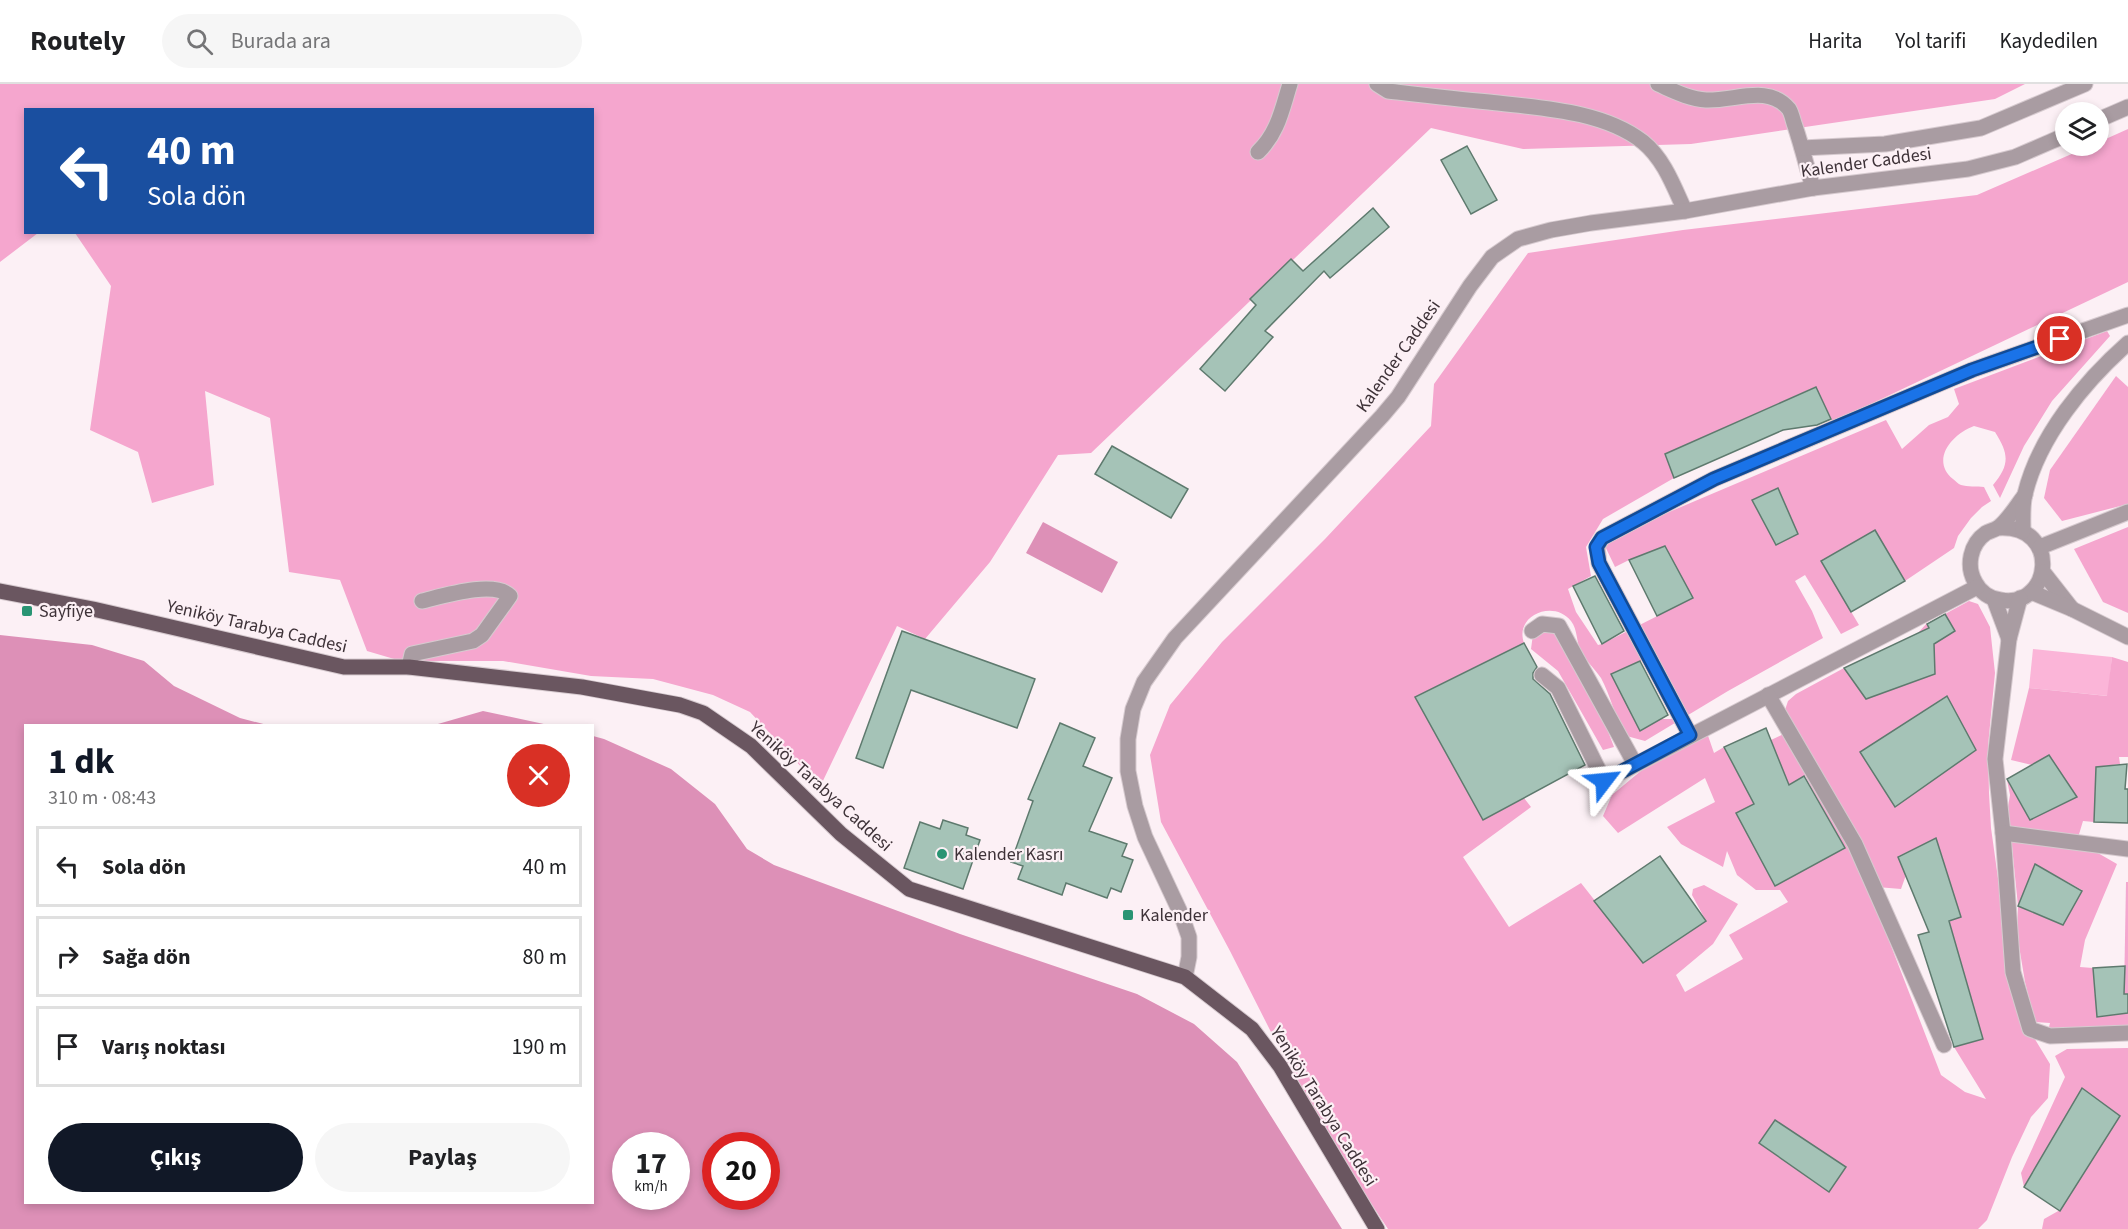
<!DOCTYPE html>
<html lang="tr">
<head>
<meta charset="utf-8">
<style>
  :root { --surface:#fff; --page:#f6f6f6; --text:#202124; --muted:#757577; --line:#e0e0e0; --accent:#111827 }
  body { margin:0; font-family:"Source Sans 3",sans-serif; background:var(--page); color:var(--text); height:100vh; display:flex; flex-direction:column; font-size:22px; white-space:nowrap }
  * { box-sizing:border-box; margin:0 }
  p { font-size:20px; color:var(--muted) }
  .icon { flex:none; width:33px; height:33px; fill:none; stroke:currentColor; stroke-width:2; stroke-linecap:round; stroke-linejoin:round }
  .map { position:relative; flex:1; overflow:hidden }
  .drawer { position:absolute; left:24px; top:640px; width:570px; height:480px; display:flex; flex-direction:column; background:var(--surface); border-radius:0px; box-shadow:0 3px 9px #0003 }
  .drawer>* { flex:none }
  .guide { position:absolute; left:24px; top:24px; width:570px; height:126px; border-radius:0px; box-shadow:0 3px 9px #0003; background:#1a4fa0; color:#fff; overflow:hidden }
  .fabs { position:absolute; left:2055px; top:18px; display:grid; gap:12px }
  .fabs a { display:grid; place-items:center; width:54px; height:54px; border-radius:50%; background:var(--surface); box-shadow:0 3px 9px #0003; font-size:30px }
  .speed { position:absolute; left:612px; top:1048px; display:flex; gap:12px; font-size:30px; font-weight:700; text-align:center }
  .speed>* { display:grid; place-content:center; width:78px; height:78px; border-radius:50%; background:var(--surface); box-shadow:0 3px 9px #0003; line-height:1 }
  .speed small { font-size:15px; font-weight:400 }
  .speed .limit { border:9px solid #d22; background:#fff; color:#111 }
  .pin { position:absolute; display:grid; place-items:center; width:51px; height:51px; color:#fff; margin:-26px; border:3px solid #fff; border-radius:50%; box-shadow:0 2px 6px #0007 }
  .me { position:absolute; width:66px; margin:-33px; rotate:61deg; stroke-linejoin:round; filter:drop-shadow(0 0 4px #0008) }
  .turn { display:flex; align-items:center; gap:21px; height:126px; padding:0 24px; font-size:27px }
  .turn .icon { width:78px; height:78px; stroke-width:2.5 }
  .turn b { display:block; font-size:42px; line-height:51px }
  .round { display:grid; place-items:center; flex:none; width:63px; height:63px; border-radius:32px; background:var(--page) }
  .headline { display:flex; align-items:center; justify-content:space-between; height:102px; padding:0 24px }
  h1 { font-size:36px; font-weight:700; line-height:45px; color:var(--accent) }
  .cta { display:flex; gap:12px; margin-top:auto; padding:12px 24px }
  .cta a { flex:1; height:69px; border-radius:36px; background:var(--accent); color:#fff; font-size:24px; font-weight:700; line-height:69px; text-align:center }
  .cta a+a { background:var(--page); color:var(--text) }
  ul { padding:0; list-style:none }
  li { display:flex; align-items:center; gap:18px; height:81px; margin:0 12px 9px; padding:0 12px; border:3px solid var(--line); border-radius:0px }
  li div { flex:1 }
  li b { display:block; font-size:22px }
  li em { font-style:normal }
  header { display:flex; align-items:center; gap:36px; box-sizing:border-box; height:84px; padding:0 30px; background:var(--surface); border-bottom:2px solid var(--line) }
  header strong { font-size:28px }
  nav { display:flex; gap:33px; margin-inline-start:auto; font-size:21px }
  .search { width:420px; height:54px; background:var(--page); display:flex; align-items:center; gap:15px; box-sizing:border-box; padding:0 21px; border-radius:33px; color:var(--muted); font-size:22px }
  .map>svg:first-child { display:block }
  .green { fill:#fbb5d8 }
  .forest { fill:#f5a6ce; fill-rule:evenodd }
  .water { fill:#dd90b7; fill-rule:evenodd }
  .building { fill:#a5c3b7; stroke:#5e7a6e; stroke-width:1.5 }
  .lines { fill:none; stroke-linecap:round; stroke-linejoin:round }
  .minor-casing { stroke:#d6cacf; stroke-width:17 }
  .major-casing { stroke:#d6cacf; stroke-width:17 }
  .minor { stroke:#a99ca2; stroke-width:15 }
  .major { stroke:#6a5660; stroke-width:15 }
  .route-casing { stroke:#114b97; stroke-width:15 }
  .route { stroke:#1a73e8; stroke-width:10 }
  .poi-dot { fill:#299473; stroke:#fcf0f5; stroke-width:2 }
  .labels { text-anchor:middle; stroke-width:4.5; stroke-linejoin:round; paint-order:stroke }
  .street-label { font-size:18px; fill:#3e3238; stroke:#fcf0f5 }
  .poi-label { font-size:18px; fill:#3e3238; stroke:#fcf0f5; text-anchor:start }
</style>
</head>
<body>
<header>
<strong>Routely</strong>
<div class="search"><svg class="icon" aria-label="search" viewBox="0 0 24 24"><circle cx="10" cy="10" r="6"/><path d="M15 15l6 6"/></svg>Burada ara</div>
<nav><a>Harita</a><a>Yol tarifi</a><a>Kaydedilen</a></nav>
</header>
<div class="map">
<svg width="2128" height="1145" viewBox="0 0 2128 1145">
  <rect width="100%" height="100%" fill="#fcf0f5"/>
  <path class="green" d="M2033,565L2112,573L2108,612L2029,604Z"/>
  <g class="forest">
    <path d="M0,0H2025L1995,15L1691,60L1523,65L1431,44L1091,369L1058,371L990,478L925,555L897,542L820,703L750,628L713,611L653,595L591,592L503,577H401L367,567L340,496L289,488L270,334L205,307L214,401L152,419L138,368L90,346L111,202L75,149L592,148V26H26V148L38,149L0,178Z"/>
    <path d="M2128,45V198L1833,338L1815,303L1665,370L1674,394L1603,435L1586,463L1591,492L1568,505L1576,528L1598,561L1602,560L1693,514L1629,476L1615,483L1604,460L1622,448L1886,336L1902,365L1929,341L1948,333L1959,320L1954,305L2107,247L2110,252L2052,317L2024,362L2000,414L1993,401C2010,381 2009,370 1995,348L1974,342C1952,350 1930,376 1953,395C1956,397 1958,400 1961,401C1967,403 1977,402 1984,403L1991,417L1982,423L1971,434L1958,452L1954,464L1905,497L1875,446L1821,477L1859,541L1841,550L1805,491L1795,497L1812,527L1823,554L1728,607L1645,657L1623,651C1616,633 1610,611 1601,594C1595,585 1586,577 1581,568C1576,558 1578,546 1571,537C1554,515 1514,531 1524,559L1415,613L1483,736L1524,714L1531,723L1463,773L1509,843L1581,799L1644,879L1706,837L1692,811L1693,805L1704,801L1738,820L1713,860L1676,891L1685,908L1743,875L1729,851L1788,818L1780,806H1756L1737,791L1727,767L1723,783L1681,760L1667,743L1715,718L1705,694L1618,749L1603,732L1612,711L1666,666L1705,643L1714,669L1724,663L1743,700L1781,682L1771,656L1794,645L1785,626L1788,617L1796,610L1844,584L1866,615L1935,590V570L1918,549L1927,539L1938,557L1955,547L1945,530L1969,517L1978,520L1990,543L1995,589L1988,662L1989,709L1991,744L2013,902L2033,952L2050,980L2048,1014L2031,1033L2012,1073L1987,1136L1978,1145H1388L1315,1035L1230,867L1161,738L1150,671L1170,621L1222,558L1325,455L1431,342L1434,300L1528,169L1683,146L1977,111L2090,62H2098L2099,58ZM1778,405L1798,450L1776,461L1752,416ZM1644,576L1682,635H1660L1640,647L1612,590ZM1946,612L1976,666L1895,723L1860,668ZM1805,692L1845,764L1775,802L1737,730ZM1936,754L1961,833L1950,837V841L1983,955L1954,963L1986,1015L1965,1008L1941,991L1876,823L1865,802L1901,805L1906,791L1899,772ZM1775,1037L1846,1083L1829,1107L1759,1059Z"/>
    <path d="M2116,292L2128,303V420L2062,437L2044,414L2050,386Z"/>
    <path d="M2128,443V529L2103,518L2074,465Z"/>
    <path d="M1551,536L1585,587L1614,663L1603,666L1558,587L1531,565L1534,543Z"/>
    <path d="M2112,573L2128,578V673H2119L2120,680L2096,683L2094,738L2083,737L2077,757L2117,780L2085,856L2080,883L2093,884L2097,932L2128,929V946L2047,951L2050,939L2035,938L2025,898L2017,850L2018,822L2008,723L2010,711L2007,696L2030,736L2076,713L2049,671L2032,681L2011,676L2029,604L2107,612ZM2035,780L2082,806L2062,841L2018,822Z"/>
    <path d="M2126,798H2128V910H2124Z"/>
    <path d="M2128,964V1145H2042L2044,1135L2060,1126L2119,1032L2082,1004L2024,1103L2021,1089L2065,993L2055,972L2067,965Z"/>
  </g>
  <g class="water">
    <path d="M1043,438L1118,478L1102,509L1026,469Z"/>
    <path d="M0,551L92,561L144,577L174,602L240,634L271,642H26V1119H592L593,652L604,655L671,685L715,720L747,765L774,781L960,850L1137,910L1194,940L1237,978L1342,1145H0ZM626,1062H676V1113H626ZM716,1062H766V1113H716Z"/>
    <path d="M483,627L553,642H431Z"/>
  </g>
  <g class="building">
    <path d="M1467,62L1497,116L1471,130L1441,76Z"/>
    <path d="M1373,124L1389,143L1330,194L1324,187L1265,247L1273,253L1225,307L1200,285L1256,221L1250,215L1291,175L1303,187Z"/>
    <path d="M1816,303L1831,335L1817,341L1783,346L1674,394L1665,370Z"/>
    <path d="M1112,362L1188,405L1171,434L1095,390Z"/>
    <path d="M1778,404L1798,450L1776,461L1752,416Z"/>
    <path d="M1875,446L1905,497L1851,528L1821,477Z"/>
    <path d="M1665,462L1693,514L1657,532L1629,476Z"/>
    <path d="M1595,492L1624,547L1602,560L1573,502Z"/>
    <path d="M1945,530L1955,547L1934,560L1935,590L1866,615L1844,584L1929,544L1927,540Z"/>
    <path d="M902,547L1035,595L1017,644L911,606L883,684L856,674Z"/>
    <path d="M1524,559L1537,583L1533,589V595L1550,610L1585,681L1483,736L1415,613Z"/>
    <path d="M1640,577L1668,631L1640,647L1611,590Z"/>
    <path d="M1947,612L1976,666L1895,723L1860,668Z"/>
    <path d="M1060,639L1095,654L1083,682L1112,694L1089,747L1127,760L1122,772L1133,776L1121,808L1111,804L1107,814L1066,799L1062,811L1018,795L1023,782L1011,778L1033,717L1028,715Z"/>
    <path d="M1766,644L1789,701L1804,692L1845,764L1775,802L1736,729L1754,720L1724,663Z"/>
    <path d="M2049,671L2077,713L2030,736L2007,695Z"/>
    <path d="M2127,680L2125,705H2128V739L2094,738L2096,683Z"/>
    <path d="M943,736L968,744L966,751L980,756L963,805L904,784L920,738L940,745Z"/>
    <path d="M1936,754L1961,833L1949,837L1983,955L1954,963L1918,851L1929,848L1898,773Z"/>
    <path d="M1660,772L1706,837L1643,879L1594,817Z"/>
    <path d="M2035,780L2082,807L2063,841L2018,822Z"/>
    <path d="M2125,882L2124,910H2128V929L2097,933L2093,884Z"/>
    <path d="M2082,1004L2120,1032L2060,1127L2024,1103Z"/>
    <path d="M1775,1036L1846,1083L1829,1108L1759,1059Z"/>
  </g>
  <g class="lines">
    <defs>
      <g id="minor">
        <path d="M1377,0L1388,7C1422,11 1455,15 1489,18C1538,24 1602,26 1643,58C1664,75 1674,103 1685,127"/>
        <path d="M1658,0C1674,7 1689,15 1706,16C1736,17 1768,0 1789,25C1792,30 1793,37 1795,42C1802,63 1807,84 1813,104"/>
        <path d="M2098,36L2128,23"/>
        <path d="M1802,64L1885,60L1981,44L2085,0"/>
        <path d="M1258,68C1278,49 1282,25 1290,0"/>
        <path d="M1998,444C2062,440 2052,525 2001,516C1990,515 1980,508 1975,498C1966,482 1970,460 1986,449C1990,447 1995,446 1999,443C2009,435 2017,421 2025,411"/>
        <path d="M2023,447C2023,435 2022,421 2025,410C2039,352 2085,297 2128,259"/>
        <path d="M2040,463L2128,428"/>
        <path d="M2043,488L2072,525"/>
        <path d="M2031,508L2072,525L2128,553"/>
        <path d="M2020,514L2009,555L1995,675L2003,749L2013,888L2030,945L2050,952L2128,949"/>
        <path d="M1994,515L2009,555"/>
        <path d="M1532,547L1542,540L1559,542L1635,680"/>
        <path d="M409,583L412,570L473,557L482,551L510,512C494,496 443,512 422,517"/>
        <path d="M1542,591L1558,604L1604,697L1977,503"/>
        <path d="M1768,611L1855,760L1944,961"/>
        <path d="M1690,651L1599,479L1597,463L1602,454L1714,395L1972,286L2128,231"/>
        <path d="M2003,749L2128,765"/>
        <path d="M1185,893L1189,873V853L1181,830L1145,753L1135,722L1128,687V655L1133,625L1144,598L1175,554L1382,332L1398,313L1470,202L1492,173L1518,155L1551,146L1591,139L1685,127L1813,104L1968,85L2015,73L2066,51"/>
      </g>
      <path id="major" d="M0,507L93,525L344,583H409L582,603L680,621L703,629L751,662L841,750L909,805L1185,893L1252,945L1280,982L1377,1145"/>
    </defs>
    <use href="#minor" class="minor-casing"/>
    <use href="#major" class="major-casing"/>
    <use href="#minor" class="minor"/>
    <use href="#major" class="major"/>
  </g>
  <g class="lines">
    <defs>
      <path id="route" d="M1604,697L1690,651L1599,479L1596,463L1602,454L1714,395L1972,286L2060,255"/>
    </defs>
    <use href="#route" class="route-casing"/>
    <use href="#route" class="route"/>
  </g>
  <g class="poi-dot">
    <rect x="21" y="521" width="12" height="12" rx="3"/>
    <circle cx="942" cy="770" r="6"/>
    <rect x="1122" y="825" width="12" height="12" rx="3"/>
  </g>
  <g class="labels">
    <g class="street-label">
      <text transform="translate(1866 78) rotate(-8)" y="6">Kalender Caddesi</text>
      <text transform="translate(1398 272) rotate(-55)" y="6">Kalender Caddesi</text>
      <text transform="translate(257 542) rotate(13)" y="6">Yeniköy Tarabya Caddesi</text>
      <text transform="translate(821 702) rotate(42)" y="6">Yeniköy Tarabya Caddesi</text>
      <text transform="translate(1324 1022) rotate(58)" y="6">Yeniköy Tarabya Caddesi</text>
    </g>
    <g class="poi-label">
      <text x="39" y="533">Sayfiye</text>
      <text x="954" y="776">Kalender Kasrı</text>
      <text x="1140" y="837">Kalender</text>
    </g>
  </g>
</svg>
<div class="fabs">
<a><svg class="icon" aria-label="layers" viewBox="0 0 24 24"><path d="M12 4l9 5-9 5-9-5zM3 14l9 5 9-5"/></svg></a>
</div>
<div class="speed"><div>17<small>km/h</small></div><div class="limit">20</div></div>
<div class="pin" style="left:2060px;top:255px;background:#d93025"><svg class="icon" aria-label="arrive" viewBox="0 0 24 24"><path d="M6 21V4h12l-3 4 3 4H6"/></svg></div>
<svg class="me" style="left:1604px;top:697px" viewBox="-20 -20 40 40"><path d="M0-17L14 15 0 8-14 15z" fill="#1a73e8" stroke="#fff" stroke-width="4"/></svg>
<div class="guide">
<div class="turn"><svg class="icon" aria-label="left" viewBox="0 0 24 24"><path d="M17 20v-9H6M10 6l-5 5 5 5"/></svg><div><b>40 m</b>Sola dön</div></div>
</div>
<section class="drawer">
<div class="headline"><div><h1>1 dk</h1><p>310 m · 08:43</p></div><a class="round" style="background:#d93025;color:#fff"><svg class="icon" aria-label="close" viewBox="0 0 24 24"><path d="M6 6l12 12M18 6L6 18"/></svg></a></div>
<ul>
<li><svg class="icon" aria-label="left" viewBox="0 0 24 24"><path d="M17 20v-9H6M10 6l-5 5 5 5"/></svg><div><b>Sola dön</b></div><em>40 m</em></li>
<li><svg class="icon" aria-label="right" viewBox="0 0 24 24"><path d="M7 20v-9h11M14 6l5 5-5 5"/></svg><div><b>Sağa dön</b></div><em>80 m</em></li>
<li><svg class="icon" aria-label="arrive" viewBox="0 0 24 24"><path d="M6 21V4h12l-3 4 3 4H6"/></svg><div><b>Varış noktası</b></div><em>190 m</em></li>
</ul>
<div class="cta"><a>Çıkış</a><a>Paylaş</a></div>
</section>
</div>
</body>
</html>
